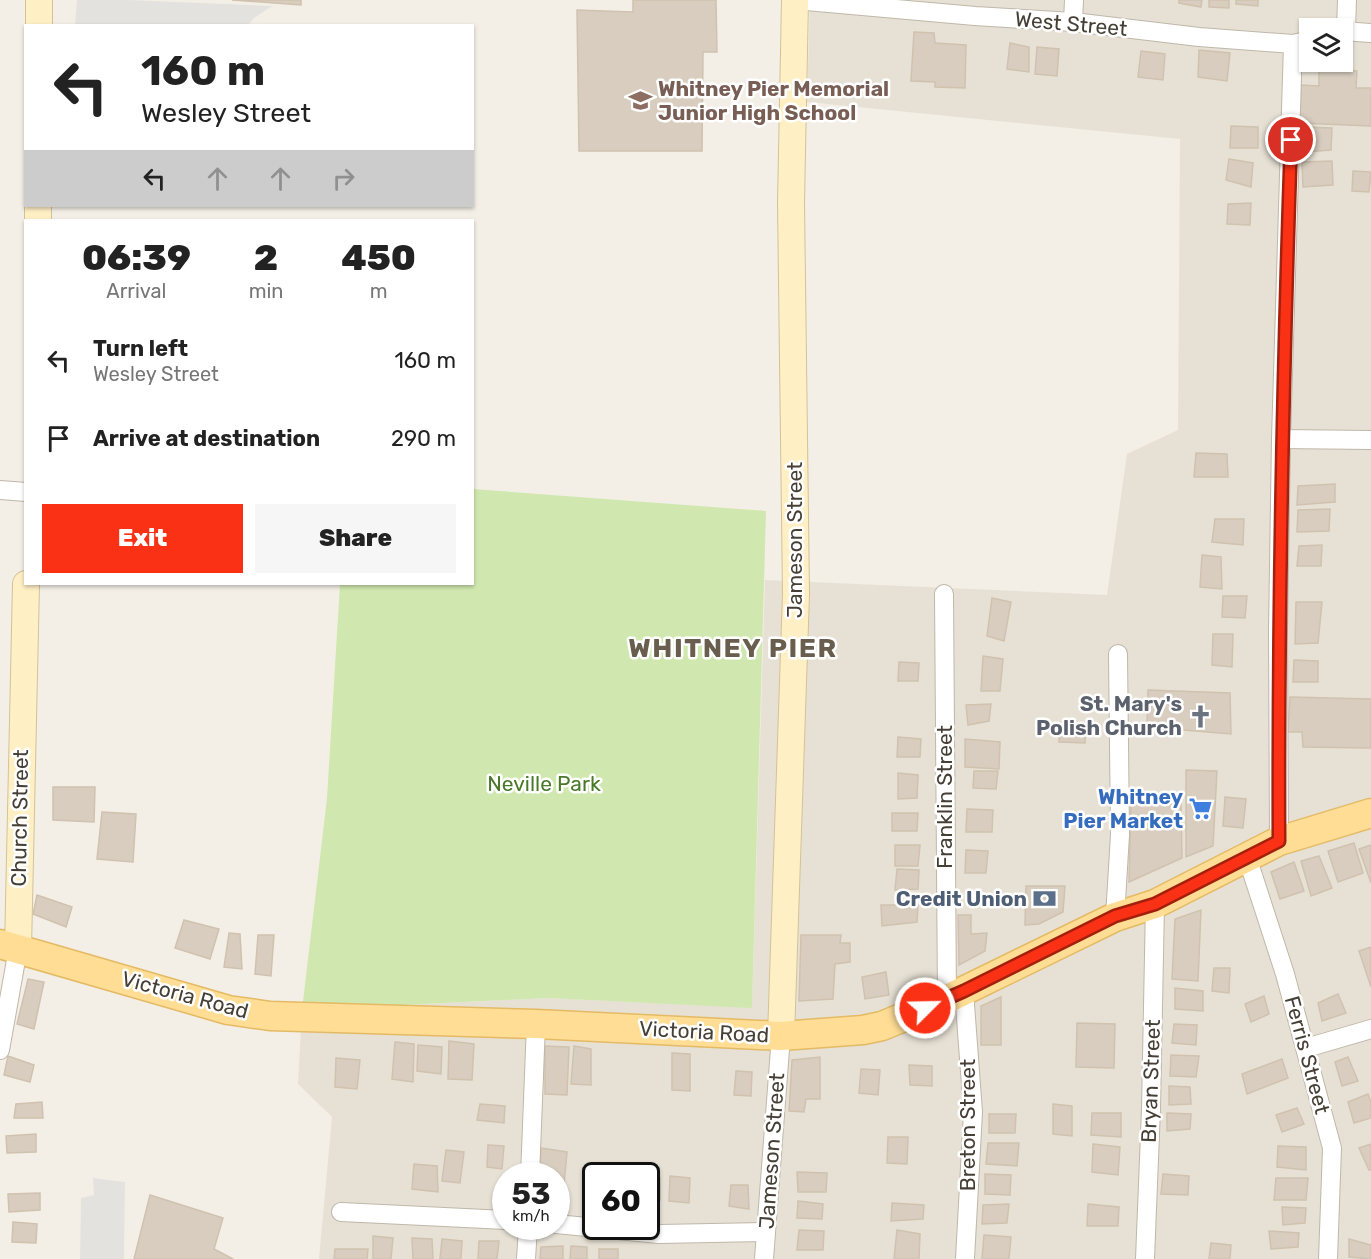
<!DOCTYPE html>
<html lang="en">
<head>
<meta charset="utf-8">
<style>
  :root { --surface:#fff; --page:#f6f6f6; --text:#222; --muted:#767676; --accent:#fb3116 }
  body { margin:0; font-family:Rubik,sans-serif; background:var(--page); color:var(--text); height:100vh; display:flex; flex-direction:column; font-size:22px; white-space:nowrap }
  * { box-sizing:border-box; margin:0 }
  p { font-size:20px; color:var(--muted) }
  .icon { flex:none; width:33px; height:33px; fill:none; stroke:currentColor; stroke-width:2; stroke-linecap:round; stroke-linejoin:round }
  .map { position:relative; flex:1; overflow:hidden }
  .panel { position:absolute; left:24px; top:219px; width:450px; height:366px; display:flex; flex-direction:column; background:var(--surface); border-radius:0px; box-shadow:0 2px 4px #0004 }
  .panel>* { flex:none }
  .hud { position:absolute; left:24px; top:24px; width:450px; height:183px; border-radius:0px; box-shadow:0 2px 4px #0004; background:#fff; color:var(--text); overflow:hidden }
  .controls { position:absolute; left:1299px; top:18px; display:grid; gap:12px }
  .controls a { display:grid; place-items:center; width:54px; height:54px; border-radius:0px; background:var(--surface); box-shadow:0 2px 4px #0004; font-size:30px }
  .speed { position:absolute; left:492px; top:1162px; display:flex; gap:12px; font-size:30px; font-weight:700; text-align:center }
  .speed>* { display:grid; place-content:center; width:78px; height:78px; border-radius:50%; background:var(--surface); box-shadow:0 2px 4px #0004; line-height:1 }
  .speed small { font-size:15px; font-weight:400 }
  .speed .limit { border:3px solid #111; border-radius:9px; background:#fff; color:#111 }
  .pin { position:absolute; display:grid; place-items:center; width:51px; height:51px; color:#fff; margin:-26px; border:3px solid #fff; border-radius:50%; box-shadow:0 2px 6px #0007 }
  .me { position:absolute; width:66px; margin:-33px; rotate:67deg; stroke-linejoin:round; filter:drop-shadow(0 0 4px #0008) }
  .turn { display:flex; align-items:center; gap:21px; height:126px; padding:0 18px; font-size:27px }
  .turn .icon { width:78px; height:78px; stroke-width:2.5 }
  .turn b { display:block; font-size:42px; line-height:51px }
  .lanes { display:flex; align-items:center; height:57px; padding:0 18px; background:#0003; justify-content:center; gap:30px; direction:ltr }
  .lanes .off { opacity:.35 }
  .eta { display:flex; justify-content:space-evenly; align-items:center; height:102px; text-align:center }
  .eta b { font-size:36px; font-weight:800; line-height:42px }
  .primary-button { display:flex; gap:12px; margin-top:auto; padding:12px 18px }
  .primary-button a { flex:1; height:69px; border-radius:0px; background:var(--accent); color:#fff; font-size:24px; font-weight:800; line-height:69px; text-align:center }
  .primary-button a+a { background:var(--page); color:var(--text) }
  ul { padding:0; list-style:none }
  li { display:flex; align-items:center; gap:18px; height:78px; padding:0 18px }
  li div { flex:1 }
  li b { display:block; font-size:22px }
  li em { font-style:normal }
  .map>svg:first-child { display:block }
  .residential { fill:#e7e1d5; fill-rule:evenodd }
  .green { fill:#d0e8af }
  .parking { fill:#e4e2df }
  .building { fill:#d8cdbf; stroke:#d0c2af; stroke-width:1.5 }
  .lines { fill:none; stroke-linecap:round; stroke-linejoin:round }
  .street-casing { stroke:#bfb7a9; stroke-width:20 }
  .secondary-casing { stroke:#d4c296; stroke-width:28 }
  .primary-casing { stroke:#e4ba64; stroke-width:31 }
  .street { stroke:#fff; stroke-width:18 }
  .secondary { stroke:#ffefc5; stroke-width:26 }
  .primary { stroke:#ffdd95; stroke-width:28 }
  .route-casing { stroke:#a3200e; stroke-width:15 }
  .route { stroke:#fb3116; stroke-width:10 }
  .labels { text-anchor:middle; stroke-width:5; stroke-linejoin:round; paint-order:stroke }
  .street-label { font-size:21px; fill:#463f36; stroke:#fff }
  .education-label { font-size:21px; font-weight:bold; fill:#785e54; stroke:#fff; text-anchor:start }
  .worship-label { font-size:21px; font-weight:bold; fill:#5b616d; stroke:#fff; text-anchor:end }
  .park-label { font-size:21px; fill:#497928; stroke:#fff }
  .shop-label { font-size:21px; font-weight:bold; fill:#366cbe; stroke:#fff; text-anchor:end }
  .service-label { font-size:21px; font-weight:bold; fill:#4e5e75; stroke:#fff; text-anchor:end }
  .district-label { font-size:27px; font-weight:bold; letter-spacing:1.5px; fill:#695d4d; stroke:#fff }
</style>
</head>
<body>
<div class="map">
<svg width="1371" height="1259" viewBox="0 0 1371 1259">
  <rect width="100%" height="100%" fill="#f3efe7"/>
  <path class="residential" d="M810,0H1371V1259H319L332,1117L298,1084L302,1010L548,998L752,1007L765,580L1107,595L1127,454L1178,430L1180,139L807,102ZM1310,28H1342V62H1310ZM506,1176H556V1227H506ZM596,1176H646V1227H596Z"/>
  <path class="green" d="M473,489L766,511L752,1008L548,998L302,1010L327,798L340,584H472Z"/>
  <g class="parking">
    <path d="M77,0H128L272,6L254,18L248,25H75Z"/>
    <path d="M93,1178L125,1182L124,1259H80L81,1198L94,1195Z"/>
  </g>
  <g class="building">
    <path d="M232,0H301V5Z"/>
    <path d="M633,0H716L717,52H703L702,151H579L577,10L633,12Z"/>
    <path d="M1179,0H1202L1201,7L1179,3Z"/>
    <path d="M1209,0H1229V8L1209,7Z"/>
    <path d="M1236,0H1258V6L1236,4Z"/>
    <path d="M914,32L934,33L935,43L966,45L965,88L935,87V82L911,81Z"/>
    <path d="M1010,43L1029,47V72L1007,69Z"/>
    <path d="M1037,47L1059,49L1057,76L1035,74Z"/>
    <path d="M1199,50L1230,53L1227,81L1198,77Z"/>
    <path d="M1141,51L1165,54L1163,80L1138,77Z"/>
    <path d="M1319,70L1357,71L1356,88H1371V126L1299,123L1301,85L1319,86Z"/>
    <path d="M1231,126L1258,127V148H1230Z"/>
    <path d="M1306,127L1332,128L1331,150L1305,152Z"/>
    <path d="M1229,159L1253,163L1251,187L1226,180Z"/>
    <path d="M1332,161L1333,185L1303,187L1302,162Z"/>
    <path d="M1353,171L1371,172L1369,192L1352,191Z"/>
    <path d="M1251,203L1250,225L1227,224L1228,204Z"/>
    <path d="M1196,453L1227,454L1228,477H1194Z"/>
    <path d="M1335,484V502L1297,505L1298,486Z"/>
    <path d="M1330,509L1329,531L1297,532L1298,510Z"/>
    <path d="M1215,519H1244L1243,545L1212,542Z"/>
    <path d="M1322,545L1321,566H1297L1299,546Z"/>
    <path d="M1202,555L1221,557L1222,589L1200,587Z"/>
    <path d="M1223,596H1247L1245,618L1222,617Z"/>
    <path d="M992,598L1011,602L1004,641L987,636Z"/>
    <path d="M1296,602H1322L1318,643L1295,644Z"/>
    <path d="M1213,634H1233L1232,667L1212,665Z"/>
    <path d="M983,656L1003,659L1000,691H981Z"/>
    <path d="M1294,660L1318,661V682H1293Z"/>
    <path d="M899,662L919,663L918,681H898Z"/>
    <path d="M1148,690L1230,693L1231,734L1147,727Z"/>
    <path d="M1290,697L1371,699V748L1303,747L1302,732H1288Z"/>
    <path d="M991,704L989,721L968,725L966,705Z"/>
    <path d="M1060,723L1086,724L1085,743L1059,742Z"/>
    <path d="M898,737L921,739L920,757H897Z"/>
    <path d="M965,739L1000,742L999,769L965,767Z"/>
    <path d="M1186,770L1217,771L1213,846L1186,857Z"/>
    <path d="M974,771H998L996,789L973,788Z"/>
    <path d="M898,773L918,775L917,798L898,799Z"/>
    <path d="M53,787H95L94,822L53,820Z"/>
    <path d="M1225,797L1246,799L1243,828L1223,826Z"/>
    <path d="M1131,803L1181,804L1182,858L1129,882Z"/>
    <path d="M967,809L993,810L992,832H966Z"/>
    <path d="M102,812L136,814L133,862L97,859Z"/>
    <path d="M892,813H918L917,831H892Z"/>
    <path d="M1354,843L1363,873L1338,882L1328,851Z"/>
    <path d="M895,845H920L918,866H895Z"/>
    <path d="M1371,845V883L1359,849Z"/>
    <path d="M966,850L988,851L986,873H965Z"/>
    <path d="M1319,856L1332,888L1311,896L1301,861Z"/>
    <path d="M1294,862L1304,891L1280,899L1271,872Z"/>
    <path d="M897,869L919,870L918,889L895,890Z"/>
    <path d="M1026,886H1065L1063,912L1039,924L1025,925Z"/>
    <path d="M37,895L72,907L66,927L33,914Z"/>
    <path d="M881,905H918L917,922L882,926Z"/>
    <path d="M1201,910L1198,981L1172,979L1175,919Z"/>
    <path d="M958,915H971V934L987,933L985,951L959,965Z"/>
    <path d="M184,920L219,929L210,959L175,948Z"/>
    <path d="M229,933L240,934L242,969L224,967Z"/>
    <path d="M258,935H274L271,976L255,974Z"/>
    <path d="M801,935H841L840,943H850V962L835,964L833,999L799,1001Z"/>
    <path d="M1371,947V987L1359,951Z"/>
    <path d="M1214,968H1230L1229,993L1212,991Z"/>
    <path d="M886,972L889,995L865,999L862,977Z"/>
    <path d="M28,979L44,982L34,1029L17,1024Z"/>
    <path d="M1175,988L1203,991V1011L1175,1009Z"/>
    <path d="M1338,994L1346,1013L1322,1021L1318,1003Z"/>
    <path d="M1264,996L1269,1014L1251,1022L1245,1004Z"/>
    <path d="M1001,997V1045H981V1006Z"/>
    <path d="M1077,1023L1115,1024L1114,1068L1076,1067Z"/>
    <path d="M1174,1024L1197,1025L1196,1045L1172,1043Z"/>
    <path d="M449,1041L474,1044L472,1080L448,1079Z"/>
    <path d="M395,1042L414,1044L413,1082L392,1079Z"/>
    <path d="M418,1045L442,1047L441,1074L417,1071Z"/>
    <path d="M545,1046L569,1047L567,1095L545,1094Z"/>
    <path d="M574,1046L591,1049V1085L571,1084Z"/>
    <path d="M672,1053L690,1054V1091L672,1090Z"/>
    <path d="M1171,1055L1199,1056L1196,1077L1170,1076Z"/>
    <path d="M8,1056L34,1065L30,1082L4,1075Z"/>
    <path d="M820,1057V1099H806L804,1112L789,1111L792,1060Z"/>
    <path d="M1348,1057L1358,1081L1342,1086L1335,1062Z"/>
    <path d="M336,1058L360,1060L357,1089L335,1087Z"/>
    <path d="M1282,1059L1288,1078L1247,1094L1242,1074Z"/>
    <path d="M909,1065L932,1066V1086L910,1085Z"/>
    <path d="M861,1069L880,1070L878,1095L859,1093Z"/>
    <path d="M736,1071L752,1072L751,1096L734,1095Z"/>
    <path d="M1169,1086L1190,1087L1191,1104L1169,1105Z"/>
    <path d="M1368,1094L1371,1102V1118L1354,1123L1348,1102Z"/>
    <path d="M42,1102L43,1118H14L16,1104Z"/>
    <path d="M480,1104L505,1106L504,1123L477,1120Z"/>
    <path d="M1053,1104L1072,1106V1136L1053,1134Z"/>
    <path d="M1297,1108L1304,1124L1282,1132L1276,1115Z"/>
    <path d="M1092,1113H1121V1137L1091,1135Z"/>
    <path d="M1167,1113L1191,1114L1190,1129L1167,1131Z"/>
    <path d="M989,1114H1016L1015,1133H989Z"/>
    <path d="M36,1134V1152L7,1153L6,1136Z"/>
    <path d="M888,1137H908L907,1164L887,1163Z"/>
    <path d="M988,1143H1019L1017,1166L986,1164Z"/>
    <path d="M1093,1144L1120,1147L1118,1175L1092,1172Z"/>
    <path d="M1371,1144V1170H1369L1359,1148Z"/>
    <path d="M488,1145L504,1146L502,1169L487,1167Z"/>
    <path d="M1278,1146L1306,1147V1170L1277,1167Z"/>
    <path d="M541,1148L567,1152L564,1185L556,1184V1176H540Z"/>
    <path d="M446,1150L464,1152L460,1183L442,1181Z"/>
    <path d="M414,1164L437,1166L438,1192L412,1189Z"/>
    <path d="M797,1172L827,1173L826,1192H798Z"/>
    <path d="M985,1174L1011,1175L1010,1195L985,1194Z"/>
    <path d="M1163,1174L1189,1176L1188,1195L1161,1194Z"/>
    <path d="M670,1176L690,1178L689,1203L669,1201Z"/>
    <path d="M646,1177L660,1178V1200H646Z"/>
    <path d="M1276,1178H1308L1306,1200H1274Z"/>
    <path d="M731,1185H748L749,1209L729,1206Z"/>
    <path d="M40,1193V1210L9,1212L8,1194Z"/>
    <path d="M150,1195L223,1218L214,1249L233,1259H134Z"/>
    <path d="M798,1201L823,1204L822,1219L797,1218Z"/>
    <path d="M892,1203L924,1205L923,1219L891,1221Z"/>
    <path d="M1009,1204L1007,1223L982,1224L983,1205Z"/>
    <path d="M1088,1204L1119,1207L1118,1226H1087Z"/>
    <path d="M1282,1207L1306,1208L1305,1223L1283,1225Z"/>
    <path d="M13,1222L37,1224L36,1243L12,1242Z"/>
    <path d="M799,1230L824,1231L823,1250H797Z"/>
    <path d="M897,1230L920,1234L919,1259H894Z"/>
    <path d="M1269,1231L1299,1233L1298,1247L1271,1249Z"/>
    <path d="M984,1235L1011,1237L1009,1259H982Z"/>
    <path d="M373,1236L393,1238L391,1259H373Z"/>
    <path d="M412,1238L432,1239L433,1259H413Z"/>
    <path d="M442,1239L462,1241L461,1259H440Z"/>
    <path d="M1349,1239L1371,1245V1259L1349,1257Z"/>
    <path d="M479,1241H499L497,1259H478Z"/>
    <path d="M1211,1243L1231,1245L1230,1259H1209Z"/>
    <path d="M563,1246V1259H540L541,1247Z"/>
    <path d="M571,1246L587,1247V1259H570Z"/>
    <path d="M335,1249H368L367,1259H334Z"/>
    <rect x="599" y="1249" width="19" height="10"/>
  </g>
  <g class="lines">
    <defs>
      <g id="street">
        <path d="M795,0L975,16L1073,22L1199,37L1293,44L1310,40"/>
        <path d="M1073,22L1074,0"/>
        <path d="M1346,30L1347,0"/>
        <path d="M1342,31L1371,33"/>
        <path d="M1281,439L1371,440"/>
        <path d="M0,490L26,492"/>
        <path d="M944,594L947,999"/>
        <path d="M1279,841L1278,631L1281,439L1293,44"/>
        <path d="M1247,857L1285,974L1332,1148L1328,1259"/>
        <path d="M1115,917L1120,835L1118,654"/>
        <path d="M964,991L973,1112L965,1259"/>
        <path d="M1306,1048L1371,1029"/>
        <path d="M0,1050L18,949"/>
        <path d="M530,1176L536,1024"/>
        <path d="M341,1212L506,1220"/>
        <path d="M556,1224L659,1234L765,1232"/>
        <path d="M526,1259L528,1227"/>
        <path d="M764,1259L781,1036"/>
        <path d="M1145,1259L1151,1109L1155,904"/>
      </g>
      <g id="secondary">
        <path d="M39,0V26"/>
        <path d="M38,220V206"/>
        <path d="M18,949L26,584"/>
        <path d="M781,1036L796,594L791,203L795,0"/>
      </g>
      <path id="primary" d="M0,944L228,1010L270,1016L536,1024L781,1036L863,1030L882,1026L947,999L1115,917L1155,904L1279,841L1371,813"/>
    </defs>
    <use href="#street" class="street-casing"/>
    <use href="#secondary" class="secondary-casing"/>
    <use href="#primary" class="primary-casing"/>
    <use href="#street" class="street"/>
    <use href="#secondary" class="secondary"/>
    <use href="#primary" class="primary"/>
  </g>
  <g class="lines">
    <defs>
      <path id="route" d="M925,1008L964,991L1115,916L1155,904L1279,841C1278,607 1283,374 1291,140"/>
    </defs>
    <use href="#route" class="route-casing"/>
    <use href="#route" class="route"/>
  </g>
  <defs>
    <symbol id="school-bare" viewBox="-9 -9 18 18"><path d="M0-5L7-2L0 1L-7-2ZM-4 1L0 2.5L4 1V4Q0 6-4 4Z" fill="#8d6e63" stroke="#fff" stroke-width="2.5" paint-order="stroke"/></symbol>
    <symbol id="church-bare" viewBox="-9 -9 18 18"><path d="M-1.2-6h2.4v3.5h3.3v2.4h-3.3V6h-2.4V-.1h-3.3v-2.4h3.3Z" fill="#6b7280" stroke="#fff" stroke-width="2.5" paint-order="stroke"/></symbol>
    <symbol id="supermarket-bare" viewBox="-9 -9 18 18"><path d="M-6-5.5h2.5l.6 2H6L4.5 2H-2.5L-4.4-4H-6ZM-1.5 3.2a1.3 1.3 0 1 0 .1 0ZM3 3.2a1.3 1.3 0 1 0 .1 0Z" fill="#3f7fe0" stroke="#fff" stroke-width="2.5" paint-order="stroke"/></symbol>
    <symbol id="bank-bare" viewBox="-9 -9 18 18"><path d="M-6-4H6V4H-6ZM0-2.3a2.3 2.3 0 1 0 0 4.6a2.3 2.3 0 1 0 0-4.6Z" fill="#5c6f8a" stroke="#fff" stroke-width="2.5" paint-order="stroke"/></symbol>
  </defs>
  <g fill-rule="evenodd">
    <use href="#school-bare" x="624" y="84" width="33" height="33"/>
    <use href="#church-bare" x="1184" y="700" width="33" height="33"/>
    <use href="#supermarket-bare" x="1184" y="792" width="33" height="33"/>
    <use href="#bank-bare" x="1028" y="882" width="33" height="33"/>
  </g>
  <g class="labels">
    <g class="street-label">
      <text transform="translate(1071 24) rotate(5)" y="7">West Street</text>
      <text transform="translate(795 540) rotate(-90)" y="7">Jameson Street</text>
      <text transform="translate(945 797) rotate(-90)" y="7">Franklin Street</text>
      <text transform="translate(20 818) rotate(-89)" y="7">Church Street</text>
      <text transform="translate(185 995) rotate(15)" y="7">Victoria Road</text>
      <text transform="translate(704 1032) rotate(3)" y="7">Victoria Road</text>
      <text transform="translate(1307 1055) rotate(75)" y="7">Ferris Street</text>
      <text transform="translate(1151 1081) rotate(-88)" y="7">Bryan Street</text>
      <text transform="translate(968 1125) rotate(-90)" y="7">Breton Street</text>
      <text transform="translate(772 1151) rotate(-86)" y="7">Jameson Street</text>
    </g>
    <g class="education-label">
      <text x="658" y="96">Whitney Pier Memorial<tspan x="658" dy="24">Junior High School</tspan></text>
    </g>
    <g class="worship-label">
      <text x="1182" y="711">St. Mary's<tspan x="1182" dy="24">Polish Church</tspan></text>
    </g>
    <g class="park-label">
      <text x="544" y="791">Neville Park</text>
    </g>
    <g class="shop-label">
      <text x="1183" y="804">Whitney<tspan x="1183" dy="24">Pier Market</tspan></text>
    </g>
    <g class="service-label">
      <text x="1027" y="906">Credit Union</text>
    </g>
    <g class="district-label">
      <text x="733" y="657">WHITNEY PIER</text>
    </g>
  </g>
</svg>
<div class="controls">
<a><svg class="icon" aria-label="layers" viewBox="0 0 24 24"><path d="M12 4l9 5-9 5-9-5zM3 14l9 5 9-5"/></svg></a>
</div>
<div class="speed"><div>53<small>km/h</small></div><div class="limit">60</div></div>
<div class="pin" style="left:1291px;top:140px;background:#d93025"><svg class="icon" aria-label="arrive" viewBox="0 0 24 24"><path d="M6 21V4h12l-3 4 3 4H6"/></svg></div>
<svg class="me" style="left:925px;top:1008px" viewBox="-20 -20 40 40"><circle r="17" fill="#fb3116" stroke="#fff" stroke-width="3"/><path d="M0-11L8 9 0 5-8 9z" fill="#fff"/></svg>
<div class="hud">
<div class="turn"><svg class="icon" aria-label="left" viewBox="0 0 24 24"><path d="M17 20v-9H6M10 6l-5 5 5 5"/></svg><div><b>160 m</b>Wesley Street</div></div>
<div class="lanes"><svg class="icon" aria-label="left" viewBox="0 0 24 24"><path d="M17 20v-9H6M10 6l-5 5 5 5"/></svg><svg class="icon off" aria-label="ahead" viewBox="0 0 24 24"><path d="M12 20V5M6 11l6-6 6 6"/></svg><svg class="icon off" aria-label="ahead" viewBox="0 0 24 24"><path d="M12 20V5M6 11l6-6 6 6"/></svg><svg class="icon off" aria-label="right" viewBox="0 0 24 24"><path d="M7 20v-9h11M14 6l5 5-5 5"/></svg></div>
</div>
<section class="panel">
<div class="eta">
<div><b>06:39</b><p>Arrival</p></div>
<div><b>2</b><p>min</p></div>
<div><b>450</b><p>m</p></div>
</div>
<ul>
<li><svg class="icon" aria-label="left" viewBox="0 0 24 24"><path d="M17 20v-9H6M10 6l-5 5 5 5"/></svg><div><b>Turn left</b><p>Wesley Street</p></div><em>160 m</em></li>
<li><svg class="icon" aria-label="arrive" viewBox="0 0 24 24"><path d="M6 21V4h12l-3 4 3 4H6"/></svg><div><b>Arrive at destination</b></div><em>290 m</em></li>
</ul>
<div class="primary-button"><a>Exit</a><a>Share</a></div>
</section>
</div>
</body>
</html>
